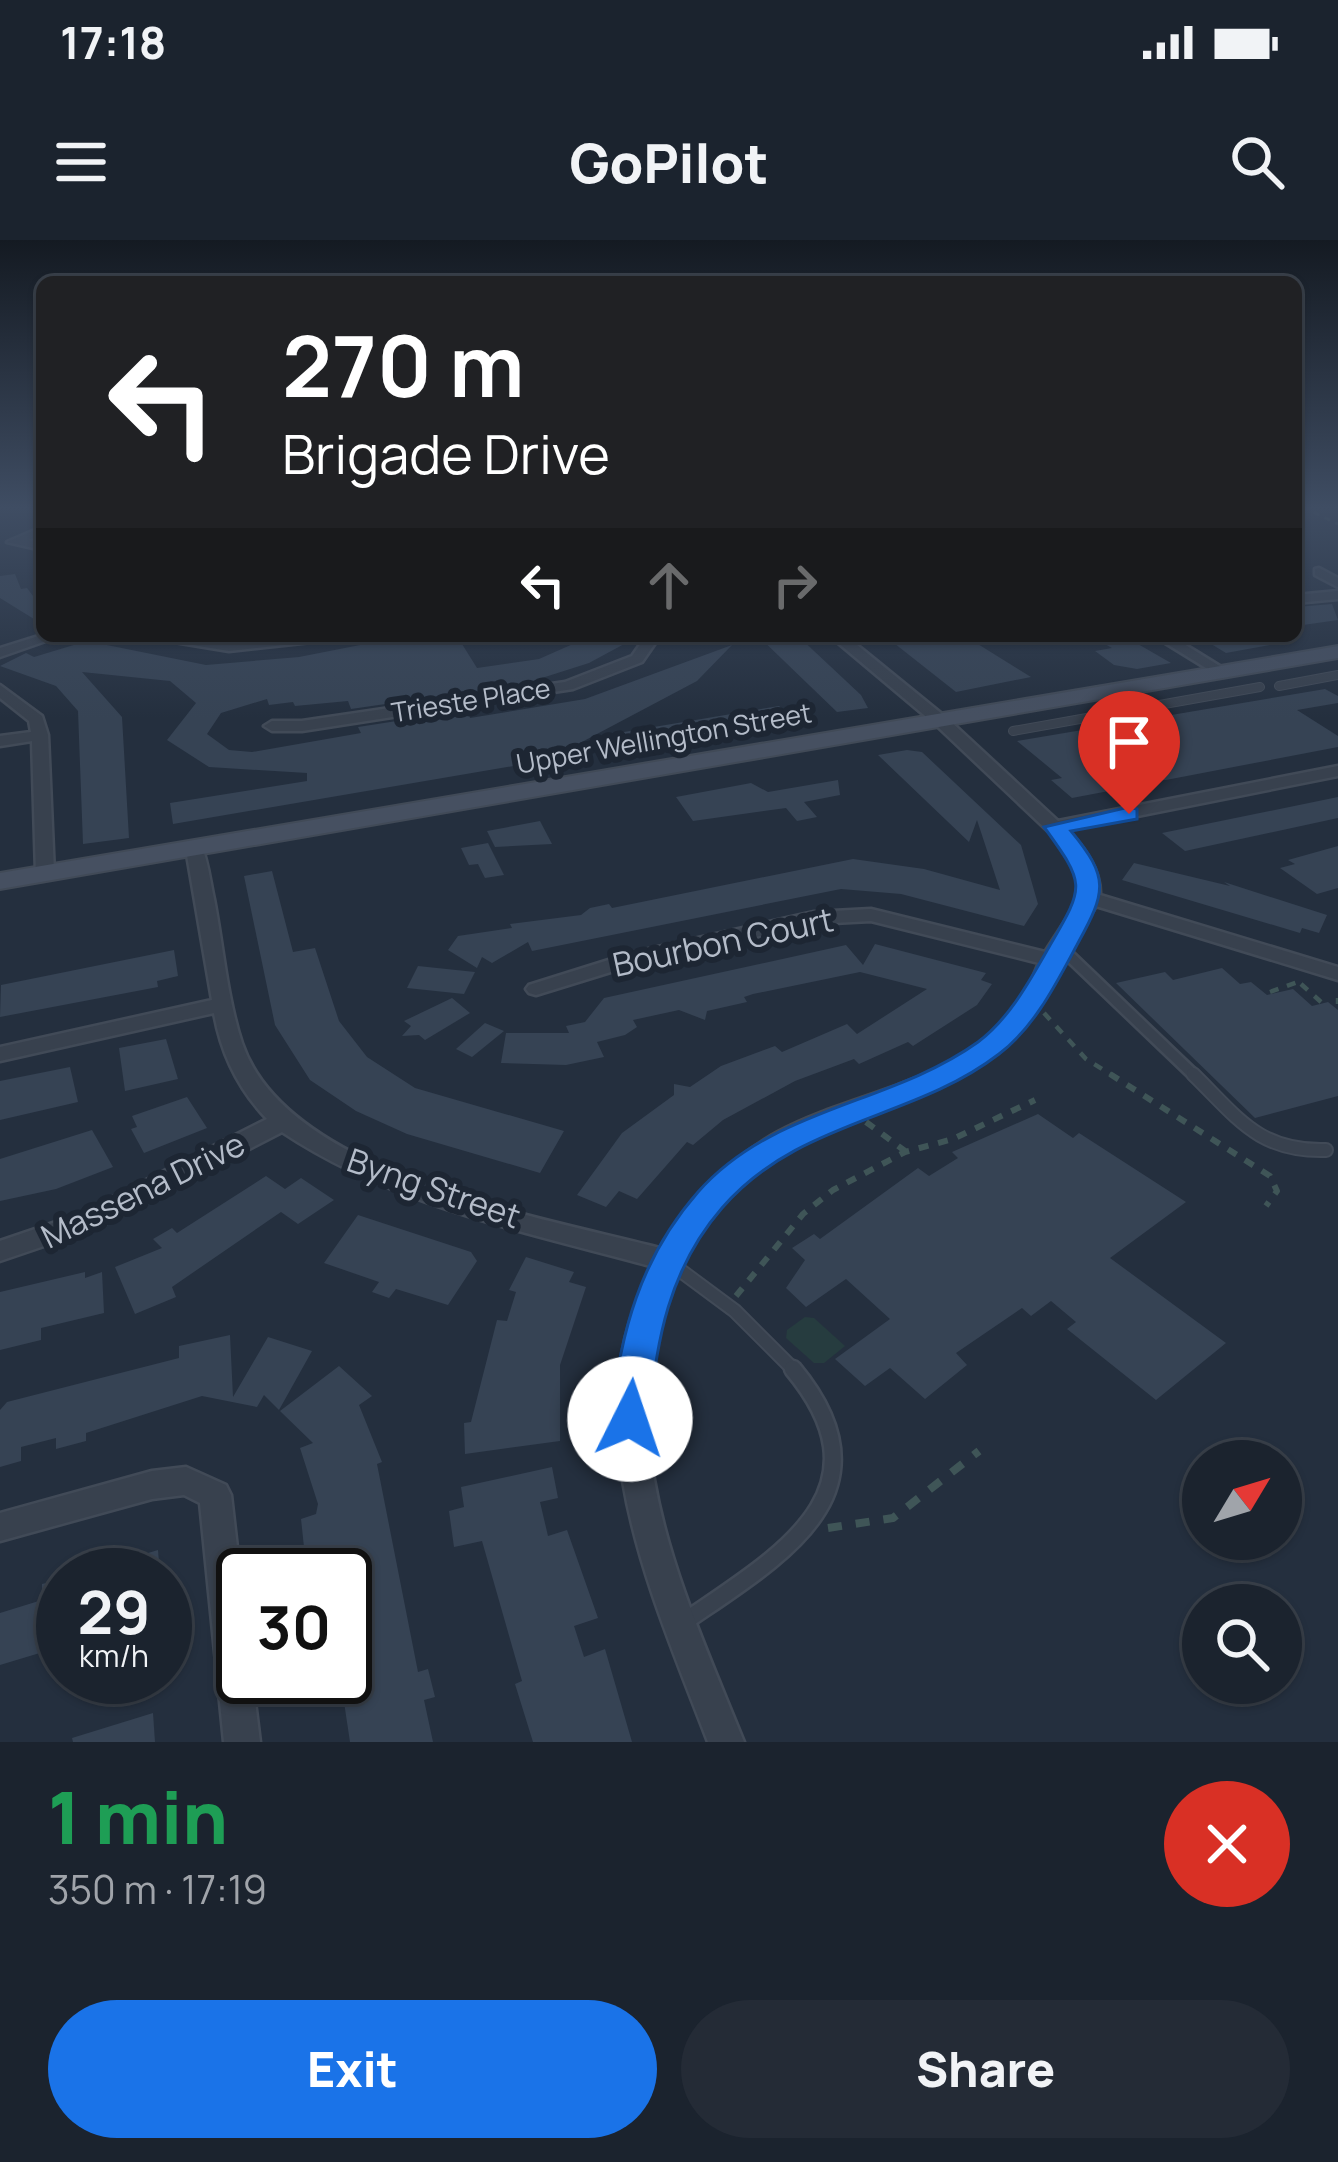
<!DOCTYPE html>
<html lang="en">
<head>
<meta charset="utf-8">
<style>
  :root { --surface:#1b232e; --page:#242b36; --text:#f1f3f6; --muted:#a0a4aa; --line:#39404a; --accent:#1a73e8 }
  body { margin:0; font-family:Manrope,sans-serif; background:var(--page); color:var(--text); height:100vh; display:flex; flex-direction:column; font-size:45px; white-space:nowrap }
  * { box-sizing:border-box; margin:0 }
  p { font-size:39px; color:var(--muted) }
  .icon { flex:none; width:66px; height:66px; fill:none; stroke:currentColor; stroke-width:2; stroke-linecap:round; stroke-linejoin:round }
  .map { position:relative; height:1502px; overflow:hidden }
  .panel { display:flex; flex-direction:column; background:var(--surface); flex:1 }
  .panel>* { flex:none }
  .top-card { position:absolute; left:36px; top:36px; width:1266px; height:366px; border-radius:18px; box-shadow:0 3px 9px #0004,0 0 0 3px var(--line); background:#202124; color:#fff; overflow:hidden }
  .needle { width:78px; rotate:52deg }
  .fabs { position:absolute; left:1182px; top:1200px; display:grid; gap:24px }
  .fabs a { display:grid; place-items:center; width:120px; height:120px; border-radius:50%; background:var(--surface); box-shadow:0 3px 9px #0004,0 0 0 3px var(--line); font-size:60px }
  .speed { position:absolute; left:36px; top:1308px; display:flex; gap:24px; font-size:60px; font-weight:700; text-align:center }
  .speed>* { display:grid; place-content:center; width:156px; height:156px; border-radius:50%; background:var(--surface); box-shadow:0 3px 9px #0004,0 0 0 3px var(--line); line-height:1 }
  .speed small { font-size:30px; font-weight:400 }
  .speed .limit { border:6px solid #111; border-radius:18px; background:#fff; color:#111 }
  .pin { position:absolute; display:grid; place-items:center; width:102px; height:102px; color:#fff; margin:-123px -51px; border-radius:50% 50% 50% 0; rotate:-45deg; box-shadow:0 0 12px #0007 }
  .pin .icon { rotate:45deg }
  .me { position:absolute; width:132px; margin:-66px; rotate:4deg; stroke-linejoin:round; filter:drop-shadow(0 0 9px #0008) }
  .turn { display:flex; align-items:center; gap:42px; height:252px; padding:0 48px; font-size:54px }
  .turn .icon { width:156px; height:156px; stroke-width:2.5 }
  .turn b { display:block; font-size:84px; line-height:102px }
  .lanes { display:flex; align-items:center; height:114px; padding:0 48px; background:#0003; justify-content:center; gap:60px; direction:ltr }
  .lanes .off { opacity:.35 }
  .round { display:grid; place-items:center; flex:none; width:126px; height:126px; border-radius:63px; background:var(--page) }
  .summary { display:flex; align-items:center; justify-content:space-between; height:204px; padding:0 48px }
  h1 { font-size:72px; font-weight:800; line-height:90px; color:#1e9e55 }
  .cta { display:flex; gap:24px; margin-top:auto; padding:24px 48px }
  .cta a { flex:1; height:138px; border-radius:72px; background:var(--accent); color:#fff; font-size:48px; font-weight:800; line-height:138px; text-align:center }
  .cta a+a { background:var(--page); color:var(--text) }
  .status { display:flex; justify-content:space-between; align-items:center; height:84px; padding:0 60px; background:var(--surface); direction:ltr }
  .status svg { height:33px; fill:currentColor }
  header { display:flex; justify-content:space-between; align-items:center; height:156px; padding:0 48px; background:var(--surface); font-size:54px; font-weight:800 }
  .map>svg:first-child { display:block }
  .green { fill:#263c3f }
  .building { fill:#364354 }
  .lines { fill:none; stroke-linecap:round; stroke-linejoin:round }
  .service-far3-casing { stroke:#414a57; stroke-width:10 }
  .service-far2-casing { stroke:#414a57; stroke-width:15 }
  .service-far1-casing { stroke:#414a57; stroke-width:16 }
  .service-casing { stroke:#414a57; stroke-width:21 }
  .minor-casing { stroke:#414a57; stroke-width:5 }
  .secondary-casing { stroke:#414a57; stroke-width:4 }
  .path-far3 { stroke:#3f5557; stroke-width:3; stroke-dasharray:6 6; stroke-linecap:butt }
  .path-far2 { stroke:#3f5557; stroke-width:4.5; stroke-dasharray:9 9; stroke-linecap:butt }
  .path-far1 { stroke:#3f5557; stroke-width:6; stroke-dasharray:10 10; stroke-linecap:butt }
  .path { stroke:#3f5557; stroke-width:8; stroke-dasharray:14 14; stroke-linecap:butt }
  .service-far3 { stroke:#38414e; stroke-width:8 }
  .service-far2 { stroke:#38414e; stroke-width:10 }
  .service-far1 { stroke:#38414e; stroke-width:12 }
  .service { stroke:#38414e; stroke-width:16 }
  .minor { fill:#38414e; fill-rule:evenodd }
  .secondary { fill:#465061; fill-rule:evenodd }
  .route { fill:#1a73e8; stroke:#114b97; stroke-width:3 }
  .labels { text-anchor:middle; stroke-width:12; stroke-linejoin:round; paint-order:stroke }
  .far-street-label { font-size:27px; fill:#b4bcc9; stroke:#1d2633 }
  .street-label { font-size:33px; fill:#b4bcc9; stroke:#1d2633 }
</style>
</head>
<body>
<div class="status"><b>17:18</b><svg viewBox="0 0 49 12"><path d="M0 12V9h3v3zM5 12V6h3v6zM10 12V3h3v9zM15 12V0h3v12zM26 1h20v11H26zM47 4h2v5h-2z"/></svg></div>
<header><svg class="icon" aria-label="menu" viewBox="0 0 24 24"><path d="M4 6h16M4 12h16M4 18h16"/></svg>GoPilot<svg class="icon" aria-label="search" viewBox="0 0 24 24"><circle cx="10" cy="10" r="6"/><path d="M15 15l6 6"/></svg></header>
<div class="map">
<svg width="1338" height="1502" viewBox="0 0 1338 1502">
  <rect width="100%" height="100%" fill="#242f3e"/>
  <path class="green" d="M805,1077L814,1078L845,1106L824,1123H814L786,1098L787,1090Z"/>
  <g class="building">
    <path d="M15,334L21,349L27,348L42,368V384L0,358V336Z"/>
    <path d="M1332,364L1338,380L1296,386V367Z"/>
    <path d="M406,396H457L477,428L539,419L591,396H639L589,423L523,444L351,469L348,461L295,466L293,462L269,465L267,459L221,473L207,494L229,510L252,512L361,493L358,487L468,470L470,478L585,459L732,405L697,441L580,503L584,514L173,584L170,563L307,541V533L209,527L167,500L196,463L170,441L82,432L122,477L129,598L83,604L78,471L56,446L0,426L26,413L34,417L87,401L206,425L299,417Z"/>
    <path d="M758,396H798L861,455L868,468L837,472Z"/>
    <path d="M885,396H965L1031,437L956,452Z"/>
    <path d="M1091,396H1124L1171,423L1137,429L1114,425L1095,411L1112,408Z"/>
    <path d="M1198,396H1269L1270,405L1226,413Z"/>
    <path d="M1325,449L1338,456V463L1297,470L1338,496V507L1166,540L1124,542L1130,547L1072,558L1051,540L1062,538L1017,501Z"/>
    <path d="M779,466L793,480L614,509L612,494Z"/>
    <path d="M907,510L922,512L1021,605L1038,664L1024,686L901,654L841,649L532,711L528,702L492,723L482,717L477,728L448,710L458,696L512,688L510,684L581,675L590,668L609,664L612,668L853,619L924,629L1000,650L977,580L969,602L878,515Z"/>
    <path d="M838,540L840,555L804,562L817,577L797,581L786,568L693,581L676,557L751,543L768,552Z"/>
    <path d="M1338,557V578L1185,611L1162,593Z"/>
    <path d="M540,581L552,604L495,607L487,591Z"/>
    <path d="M488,603L504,635L485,638L478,624L469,625L461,608Z"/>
    <path d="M1338,606V648L1317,654L1280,628L1295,624L1288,620Z"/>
    <path d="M1134,623L1230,646L1224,642L1327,675L1319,693L1302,688L1300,693L1122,640Z"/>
    <path d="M272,631L293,712L315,708L339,781L367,817L415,848L564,891L540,933L407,894L356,871L310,840L275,785L244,636Z"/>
    <path d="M875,704L986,733L981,740L992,744L977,765L913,806L908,802L859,824L854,819L795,841L723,880L693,905L687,902L637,959L619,951L606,967L577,955L622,893L674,855V844L690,847L721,826L775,806L782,812L847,784L857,794L927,749L860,732L753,754L744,757L747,762L707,771L705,780L679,770L633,780L637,787L625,795L597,802L604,817L566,825L501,823L506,793H569L566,786L585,782L604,758L846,705L863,725Z"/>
    <path d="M174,710L178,736L157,741L158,747L0,777L1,745Z"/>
    <path d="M418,726L475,732L464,754L407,748Z"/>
    <path d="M1222,728L1240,744L1251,742L1267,755L1293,749L1312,766L1328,762L1338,770V856L1255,878L1116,743L1165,732L1173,740Z"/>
    <path d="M452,758L470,773L425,800L419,795L402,796L411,786L404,781Z"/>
    <path d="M485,783L504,791L472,817L456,809Z"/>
    <path d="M166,799L178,839L125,851L119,808Z"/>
    <path d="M70,827L78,862L0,880V841Z"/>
    <path d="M187,857L207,888L144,913L131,889L137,887L132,876Z"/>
    <path d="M1038,874L1073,898L1079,893L1186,962L1110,1018L1226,1103L1156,1160L1067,1089L1076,1082L1051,1061L1031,1076L1022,1068L956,1113L967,1125L925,1159L890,1128L865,1146L835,1119L890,1079L846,1039L806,1067L786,1048L805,1020L792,1008L814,994L820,999L918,928L929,936L958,918L952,912Z"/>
    <path d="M92,890L113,927L56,949L0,961V919Z"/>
    <path d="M266,936L285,949L301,938L334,960L298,984L281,972L172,1047L176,1057L135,1074L115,1027L162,1008L153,999L172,988L177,993Z"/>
    <path d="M358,975L471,1012L477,1021L448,1065L396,1049L389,1058L372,1052L379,1042L324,1023Z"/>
    <path d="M526,1017L574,1032L569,1042L586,1047L560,1125V1201L465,1214L464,1183L471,1182L497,1080L507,1081L516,1052L509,1050Z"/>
    <path d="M85,1032V1038L102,1032L104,1073L41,1088V1100L0,1110V1052Z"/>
    <path d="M230,1095L233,1157L268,1097L312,1111L279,1170L264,1155L257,1167L202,1156L86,1193V1201L56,1209V1198L21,1207V1221L0,1227V1170L7,1162L179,1118V1106Z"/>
    <path d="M339,1126L372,1156L359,1165L382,1222L377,1224L418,1432L428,1429L435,1457L424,1460L433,1502H350L344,1462L329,1467L324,1437H345V1335H307L301,1279L316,1274L318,1264L300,1208L313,1203L280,1171Z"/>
    <path d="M552,1227L558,1258L540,1262L548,1296L567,1290L598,1378L574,1386L584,1417L605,1409L632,1502H533L515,1444L522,1441L482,1301L454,1307L449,1271L464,1267L461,1247Z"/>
    <path d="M158,1310L160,1335H89L88,1331Z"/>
    <path d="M63,1339V1406L0,1425V1373L42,1360V1344Z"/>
    <path d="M153,1473L155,1502H73L72,1498Z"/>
  </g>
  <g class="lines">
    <defs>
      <g id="service-far3">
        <path d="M1279,446L1338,435"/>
        <path d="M1013,491L1260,447"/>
      </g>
      <path id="service-far2" d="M1060,707L1196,837"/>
      <g id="service-far1">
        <path d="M1193,834C1238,878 1259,912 1326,910"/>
        <path d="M673,1025L735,1071L796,1132"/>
      </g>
      <path id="service" d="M684,1382C778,1317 896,1253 793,1129"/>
      <g id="minor">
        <path d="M42,287V295L28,300L42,302V310L7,302Z"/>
        <path d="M1319,328L1338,338V347L1315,335V329Z"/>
        <path d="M1338,351V359L1296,363V355Z"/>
        <path d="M42,395L60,396L0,417V408Z"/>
        <path d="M155,396C181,396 206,403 231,402C267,402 302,396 337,396L330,400L229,411L162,400Z"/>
        <path d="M646,396H660L642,422L573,449L302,491H272L264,486L272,481H302L565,442L632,416Z"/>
        <path d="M830,396H846L948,479L1058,581L1338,526V536L1067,590C1084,606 1101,631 1100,655L1338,727V740L1096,666C1085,684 1071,701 1061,720C1048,744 1040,768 1020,790C961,855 867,863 794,904C749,930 712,969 687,1014C597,1177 681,1346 744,1502H708C653,1357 567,1176 654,1027C526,992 393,966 282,892L97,988L0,1021V1001L79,974L267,879C238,849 221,813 214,773L0,821V807L212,760L186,609L189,605H201C208,621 210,641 214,659C223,705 227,758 242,803C287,936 543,977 664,1009C691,961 728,919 778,892C858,849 972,841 1024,757C1030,746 1034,734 1039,723L871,681L814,684L643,722L536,755L529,753L526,749L529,745L631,713L814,672L871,669L1045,712L1080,658L1082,643L1066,608L936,485Z"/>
        <path d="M1154,396H1171L1231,433L1219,436Z"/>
        <path d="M0,445L42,476L48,495L54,633L52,637H38L36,633L32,501L0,506V496L31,492L29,481L0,458Z"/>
        <path d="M186,1227L226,1245L231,1255L243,1360V1437H252L260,1502H224L200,1263L184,1255L152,1259L0,1301V1273L152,1231Z"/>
      </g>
      <path id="secondary" d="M1338,406V418L0,649V633Z"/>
    </defs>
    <use href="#service-far3" class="service-far3-casing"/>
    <use href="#service-far2" class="service-far2-casing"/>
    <use href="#service-far1" class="service-far1-casing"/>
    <use href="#service" class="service-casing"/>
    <use href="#minor" class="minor-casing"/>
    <use href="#secondary" class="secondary-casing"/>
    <path class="path-far3" d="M1303,267L1338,284"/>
    <g class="path-far2">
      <path d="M1301,744L1321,762"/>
      <path d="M1270,752L1303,740"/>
      <path d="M1338,758V764"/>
      <path d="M1044,773L1086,819L1115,837"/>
    </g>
    <g class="path-far1">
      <path d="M1110,834L1270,936L1277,951L1266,966"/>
      <path d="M866,882L905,911"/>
      <path d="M736,1056L803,974L833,950L905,912L953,899L1035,860"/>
    </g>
    <path class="path" d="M828,1288L893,1278L979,1211"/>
    <use href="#service-far3" class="service-far3"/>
    <use href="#service-far2" class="service-far2"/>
    <use href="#service-far1" class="service-far1"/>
    <use href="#service" class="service"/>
    <use href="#minor" class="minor"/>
    <use href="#secondary" class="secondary"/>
  </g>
  <linearGradient id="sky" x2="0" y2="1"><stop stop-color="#141a22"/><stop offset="0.56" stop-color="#3f4d63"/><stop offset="1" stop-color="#3f4d63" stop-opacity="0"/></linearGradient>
  <rect width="1338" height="478" fill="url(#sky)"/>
  <path class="route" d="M1129,567L1137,569V579L1071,591C1110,638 1106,652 1078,703C1057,742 1035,787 999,814C912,881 799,879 722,968C669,1029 656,1101 649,1179L644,1190L630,1195L616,1190L611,1179C620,1093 640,1018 698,952C773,867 890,865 978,802C1010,778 1030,740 1049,707C1085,645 1086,645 1044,587Z"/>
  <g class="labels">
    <g class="far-street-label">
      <text transform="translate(471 461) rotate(-9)" y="9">Trieste Place</text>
      <text transform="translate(664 499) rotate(-10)" y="9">Upper Wellington Street</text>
    </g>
    <g class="street-label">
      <text transform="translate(723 702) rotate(-12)" y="12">Bourbon Court</text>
      <text transform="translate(434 948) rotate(19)" y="12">Byng Street</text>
      <text transform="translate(143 950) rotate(-26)" y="12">Massena Drive</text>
    </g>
  </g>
</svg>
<div class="fabs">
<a><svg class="needle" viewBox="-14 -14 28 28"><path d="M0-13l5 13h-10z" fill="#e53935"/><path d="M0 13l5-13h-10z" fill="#a0a4aa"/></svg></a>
<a><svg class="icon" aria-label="search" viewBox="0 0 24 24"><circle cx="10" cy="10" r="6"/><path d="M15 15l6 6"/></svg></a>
</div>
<div class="speed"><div>29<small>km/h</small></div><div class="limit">30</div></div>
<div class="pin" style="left:1129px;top:574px;background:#d93025"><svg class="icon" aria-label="arrive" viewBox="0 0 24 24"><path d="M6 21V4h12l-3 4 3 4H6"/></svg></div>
<svg class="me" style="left:630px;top:1179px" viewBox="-20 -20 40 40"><circle r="19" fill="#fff"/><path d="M0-13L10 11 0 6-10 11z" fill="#1a73e8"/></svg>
<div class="top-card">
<div class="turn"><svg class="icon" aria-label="left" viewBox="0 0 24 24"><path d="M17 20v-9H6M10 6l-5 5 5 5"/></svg><div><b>270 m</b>Brigade Drive</div></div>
<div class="lanes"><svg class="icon" aria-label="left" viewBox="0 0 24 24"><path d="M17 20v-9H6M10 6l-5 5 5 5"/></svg><svg class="icon off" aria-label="ahead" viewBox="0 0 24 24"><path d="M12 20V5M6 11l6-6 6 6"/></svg><svg class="icon off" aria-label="right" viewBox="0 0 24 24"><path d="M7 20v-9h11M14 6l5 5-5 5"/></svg></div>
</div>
</div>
<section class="panel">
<div class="summary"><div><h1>1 min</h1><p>350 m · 17:19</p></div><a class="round" style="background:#d93025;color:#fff"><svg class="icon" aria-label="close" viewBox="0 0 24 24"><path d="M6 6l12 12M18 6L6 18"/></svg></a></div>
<div class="cta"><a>Exit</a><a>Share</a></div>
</section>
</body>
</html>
